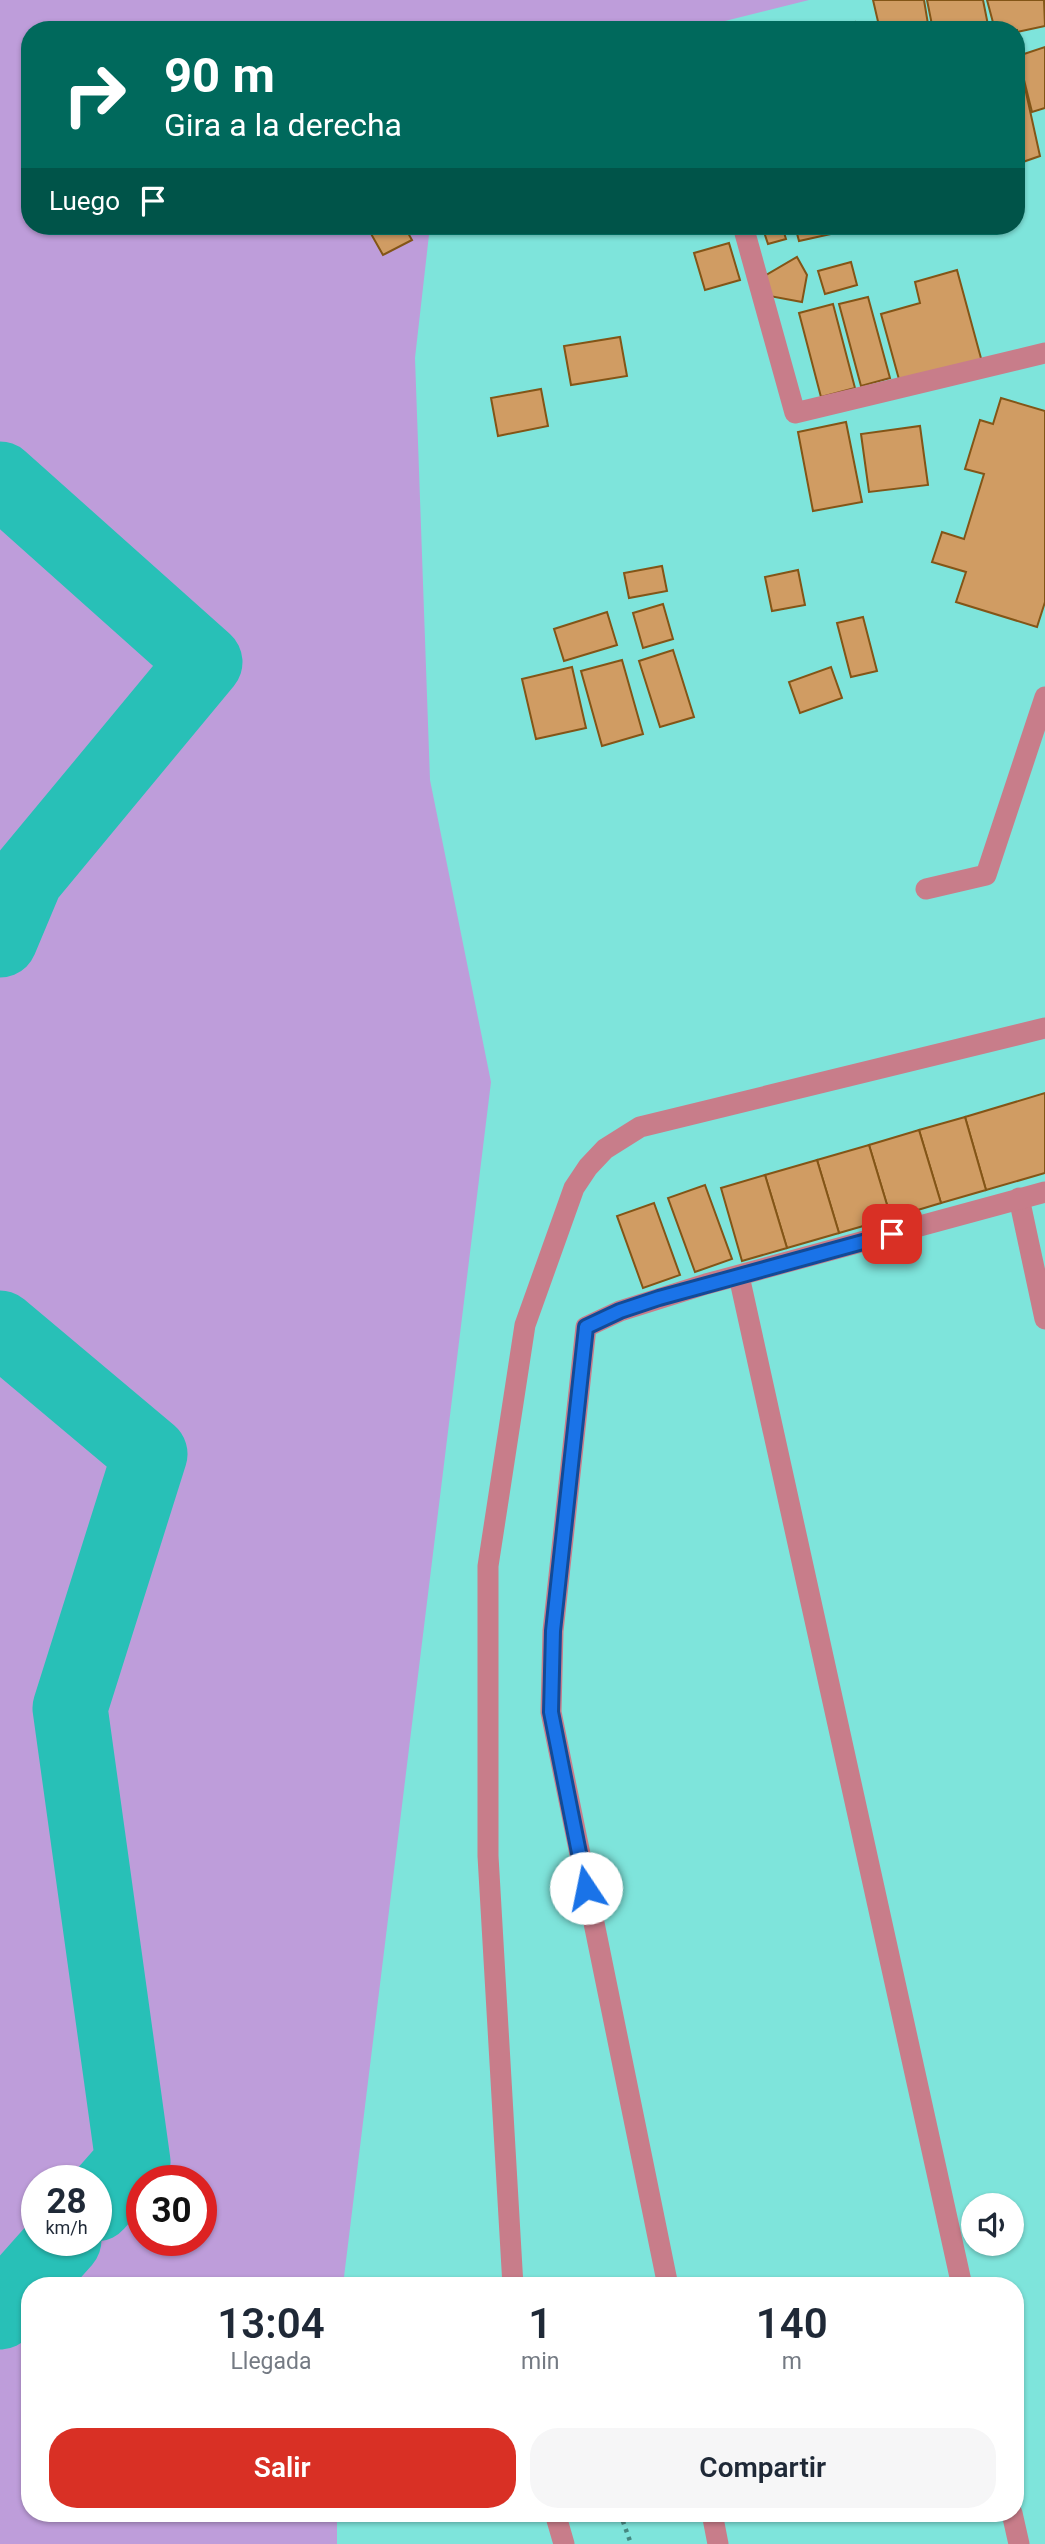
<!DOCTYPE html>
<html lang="es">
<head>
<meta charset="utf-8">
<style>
  :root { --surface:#fff; --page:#f6f6f7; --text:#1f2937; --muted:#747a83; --accent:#d93025 }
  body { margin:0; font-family:Roboto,sans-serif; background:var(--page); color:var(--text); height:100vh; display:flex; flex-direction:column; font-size:26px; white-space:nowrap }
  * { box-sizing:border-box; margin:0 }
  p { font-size:23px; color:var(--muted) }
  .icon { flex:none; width:38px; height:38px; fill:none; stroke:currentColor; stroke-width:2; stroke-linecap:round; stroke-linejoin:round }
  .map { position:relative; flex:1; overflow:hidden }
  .sheet { position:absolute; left:21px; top:2277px; width:1003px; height:245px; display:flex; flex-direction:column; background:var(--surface); border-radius:28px; box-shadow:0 2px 5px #0004 }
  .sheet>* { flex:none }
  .hud { position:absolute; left:21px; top:21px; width:1004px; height:214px; border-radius:28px; box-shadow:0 2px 5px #0004; background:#00695c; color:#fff; overflow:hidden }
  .buttons { position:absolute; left:961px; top:2193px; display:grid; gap:14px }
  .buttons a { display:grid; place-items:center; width:63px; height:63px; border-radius:50%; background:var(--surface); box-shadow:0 2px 5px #0004; font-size:35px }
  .speed { position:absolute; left:21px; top:2165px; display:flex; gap:14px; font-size:35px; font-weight:700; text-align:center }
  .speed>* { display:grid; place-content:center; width:91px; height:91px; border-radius:50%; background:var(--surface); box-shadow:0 2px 5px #0004; line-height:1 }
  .speed small { font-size:18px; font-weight:400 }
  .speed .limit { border:10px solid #d22; background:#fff; color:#111 }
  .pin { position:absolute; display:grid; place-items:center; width:60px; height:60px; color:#fff; margin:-30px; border-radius:14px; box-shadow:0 4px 10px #0006 }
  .me { position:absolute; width:77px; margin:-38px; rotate:349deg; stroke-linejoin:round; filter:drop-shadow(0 0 5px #0008) }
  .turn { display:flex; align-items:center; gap:24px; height:147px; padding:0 28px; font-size:32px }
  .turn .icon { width:91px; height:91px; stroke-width:2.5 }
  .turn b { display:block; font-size:49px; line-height:60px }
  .then { display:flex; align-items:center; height:66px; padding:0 28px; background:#0003; gap:14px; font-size:26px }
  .eta { display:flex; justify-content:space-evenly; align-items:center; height:119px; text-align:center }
  .eta b { font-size:42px; font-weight:600; line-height:49px }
  .primary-button { display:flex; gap:14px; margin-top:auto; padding:14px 28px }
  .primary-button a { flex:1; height:80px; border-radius:28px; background:var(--accent); color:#fff; font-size:28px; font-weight:600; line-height:80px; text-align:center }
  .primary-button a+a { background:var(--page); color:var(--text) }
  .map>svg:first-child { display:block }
  .green { fill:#be9dda; fill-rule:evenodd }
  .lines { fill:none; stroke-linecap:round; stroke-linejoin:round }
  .river { stroke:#28c0b7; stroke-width:75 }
  .building { fill:#d09c63; stroke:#835517; stroke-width:2 }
  .path { stroke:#468781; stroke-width:4.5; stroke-dasharray:3.5 5; stroke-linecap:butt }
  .minor { stroke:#c87d8a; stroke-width:21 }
  .route-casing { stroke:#114b97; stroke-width:18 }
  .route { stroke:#1a73e8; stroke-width:12 }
</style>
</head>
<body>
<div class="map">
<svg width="1045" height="2544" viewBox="0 0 1045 2544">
  <rect width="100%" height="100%" fill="#7ee4db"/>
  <path class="green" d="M0,0H809L689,30H30V226H430L415,358L430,780L491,1082L343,2285L30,2286V2513H337V2544H0ZM37,2180H96V2240H37ZM142,2180H201V2240H142Z"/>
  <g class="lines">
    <g class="river">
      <path d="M0,479L205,662L26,878L0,940"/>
      <path d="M0,1328L150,1454L70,1708L133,2162L96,2204"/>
      <path d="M0,2312L64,2240"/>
    </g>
  </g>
  <g class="building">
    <path d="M873,0H924L929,30H880Z"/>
    <path d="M927,0H983L989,30H933Z"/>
    <path d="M987,0H1044L1045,26L1017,32V30H995Z"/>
    <path d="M855,22L858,30H829Z"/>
    <path d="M1045,47V108L1032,112L1018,56Z"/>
    <path d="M1018,56L1040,156L1017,164V57Z"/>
    <path d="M382,226H404L412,240L383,255L370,232Z"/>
    <path d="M456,226H473L462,233Z"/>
    <path d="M762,226H782L786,239L768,244Z"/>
    <path d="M795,226H848L849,230L799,241Z"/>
    <path d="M729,243L740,280L705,290L694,253Z"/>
    <path d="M797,257L807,275L802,302L764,295L761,278Z"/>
    <path d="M851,262L857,285L825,294L818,271Z"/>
    <path d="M957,270L982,362L900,383L881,314L920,303L915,282Z"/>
    <path d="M868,297L890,378L861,386L839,304Z"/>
    <path d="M833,304L855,388L821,397L799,313Z"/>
    <path d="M620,337L627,376L571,385L564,346Z"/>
    <path d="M541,389L548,426L498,436L491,398Z"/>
    <path d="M1001,398L1045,411V602L1037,627L956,602L966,572L932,562L942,532L964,539L984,474L965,469L980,420L993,424Z"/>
    <path d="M846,422L862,502L813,511L798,432Z"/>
    <path d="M920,426L928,485L869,492L861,434Z"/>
    <path d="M662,566L667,591L629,598L624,573Z"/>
    <path d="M798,570L805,605L772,611L765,577Z"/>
    <path d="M663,604L673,639L643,648L633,613Z"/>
    <path d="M607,612L617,645L564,661L554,629Z"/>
    <path d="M863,617L877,671L851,677L837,623Z"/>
    <path d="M673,650L694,717L660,727L639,661Z"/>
    <path d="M622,660L643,734L602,746L581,671Z"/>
    <path d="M572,667L586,728L536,739L522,679Z"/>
    <path d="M831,667L842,698L800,713L789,682Z"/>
    <path d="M1045,1093V1173L986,1190L965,1117Z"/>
    <path d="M965,1117L986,1190L941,1203L919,1130Z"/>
    <path d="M919,1130L941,1203L891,1218L869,1145Z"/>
    <path d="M869,1145L891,1218L839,1233L817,1160Z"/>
    <path d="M817,1160L839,1233L787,1248L765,1175Z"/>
    <path d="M765,1175L787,1248L742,1261L721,1188Z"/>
    <path d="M705,1185L732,1259L695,1272L668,1198Z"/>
    <path d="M654,1203L680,1275L643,1288L617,1216Z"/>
  </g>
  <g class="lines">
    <path class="path" d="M620,2513L631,2544"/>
    <g class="minor">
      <path d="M743,226L795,413L1045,353"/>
      <path d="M926,889L986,875L1045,697"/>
      <path d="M1019,1198L1045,1319"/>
      <path d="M739,1276L962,2286"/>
      <path d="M513,2286L488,1856V1566L525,1325L574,1188L588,1167L605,1149L640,1127L1045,1028"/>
      <path d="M668,2286L551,1712L553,1631L586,1327L620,1311L706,1284L1045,1192"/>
      <path d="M555,2513L564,2544"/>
      <path d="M712,2513L718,2544"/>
      <path d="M1012,2513L1019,2544"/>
    </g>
  </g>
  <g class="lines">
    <defs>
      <path id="route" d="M586,1888L551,1712L553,1631L586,1327L620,1311L659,1298L892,1234"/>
    </defs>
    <use href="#route" class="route-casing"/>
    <use href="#route" class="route"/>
  </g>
</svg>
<div class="buttons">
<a><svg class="icon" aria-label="sound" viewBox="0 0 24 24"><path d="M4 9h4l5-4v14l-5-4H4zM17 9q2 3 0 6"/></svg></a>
</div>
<div class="speed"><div>28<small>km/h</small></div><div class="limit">30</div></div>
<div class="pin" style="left:892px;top:1234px;background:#d93025"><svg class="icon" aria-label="arrive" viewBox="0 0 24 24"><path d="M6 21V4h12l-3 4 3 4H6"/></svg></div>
<svg class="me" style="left:586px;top:1888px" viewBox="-20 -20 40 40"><circle r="19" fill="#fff"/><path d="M0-13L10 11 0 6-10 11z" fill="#1a73e8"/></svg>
<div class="hud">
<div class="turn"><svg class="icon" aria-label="right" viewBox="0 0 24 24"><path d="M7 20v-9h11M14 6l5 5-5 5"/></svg><div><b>90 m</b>Gira a la derecha</div></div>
<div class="then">Luego<svg class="icon" aria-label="arrive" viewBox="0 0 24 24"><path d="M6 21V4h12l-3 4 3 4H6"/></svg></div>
</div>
<section class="sheet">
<div class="eta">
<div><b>13:04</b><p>Llegada</p></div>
<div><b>1</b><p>min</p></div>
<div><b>140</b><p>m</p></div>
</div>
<div class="primary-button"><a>Salir</a><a>Compartir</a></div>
</section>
</div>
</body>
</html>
